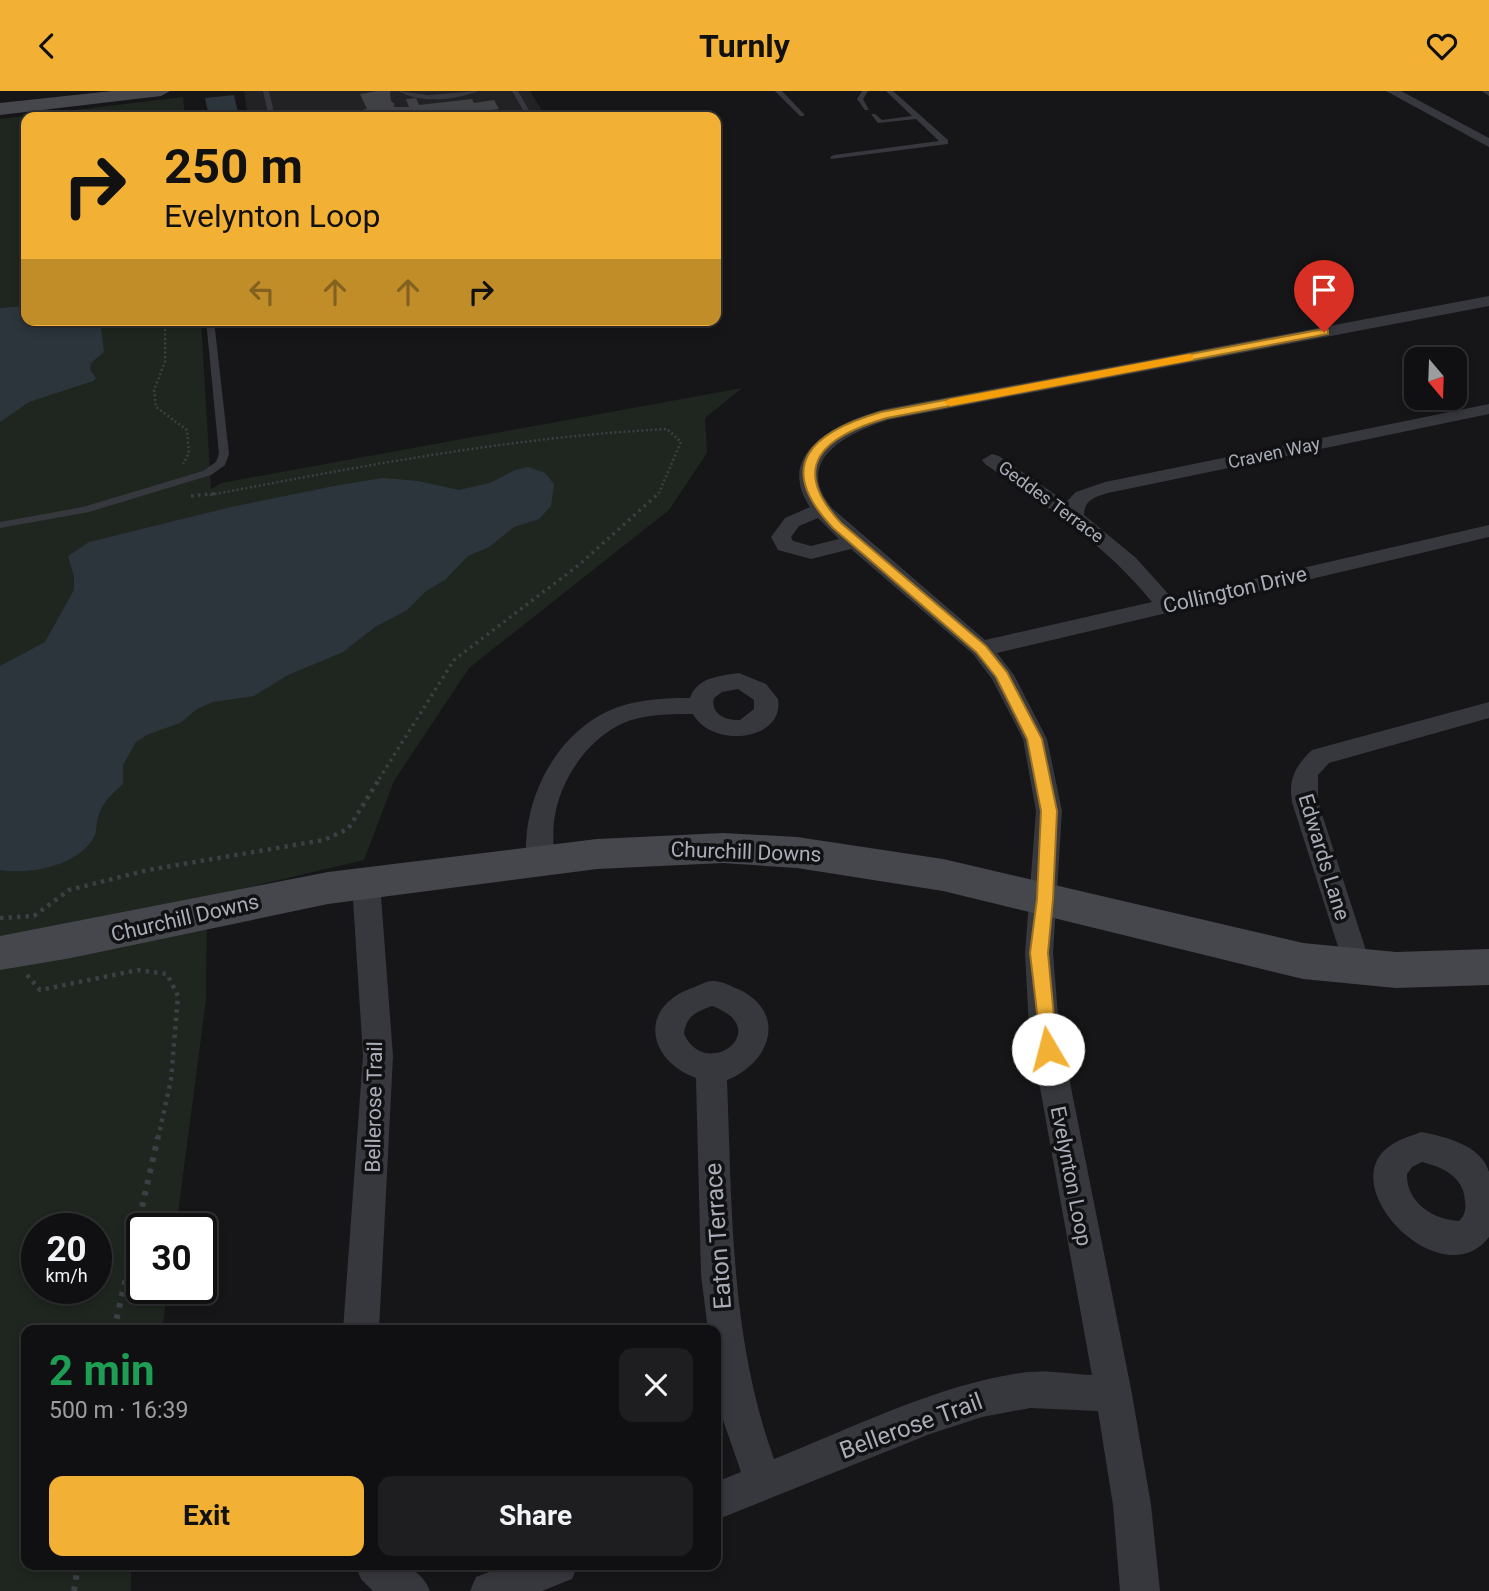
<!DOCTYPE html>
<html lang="en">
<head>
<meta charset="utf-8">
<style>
  :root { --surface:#101012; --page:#1e1e20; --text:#f1f3f6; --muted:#9c9d9f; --line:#303032; --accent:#f2b134 }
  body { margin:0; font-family:Roboto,sans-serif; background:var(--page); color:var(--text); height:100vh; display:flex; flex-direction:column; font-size:26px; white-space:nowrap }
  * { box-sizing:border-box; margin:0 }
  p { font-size:23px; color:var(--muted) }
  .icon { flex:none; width:38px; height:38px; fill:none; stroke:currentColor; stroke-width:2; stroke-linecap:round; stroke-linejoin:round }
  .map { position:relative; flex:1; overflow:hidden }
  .sheet { position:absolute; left:21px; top:1234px; width:700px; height:245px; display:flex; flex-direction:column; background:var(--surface); border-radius:14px; box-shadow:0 4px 10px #0003,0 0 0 2px var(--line) }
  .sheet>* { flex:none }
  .guide { position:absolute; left:21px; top:21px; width:700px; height:214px; border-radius:14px; box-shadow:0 4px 10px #0003,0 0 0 2px var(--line); background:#f2b134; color:#111; overflow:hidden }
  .needle { width:46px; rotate:161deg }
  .controls { position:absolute; left:1404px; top:256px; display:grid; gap:14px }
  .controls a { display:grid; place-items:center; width:63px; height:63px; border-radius:14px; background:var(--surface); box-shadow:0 4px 10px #0003,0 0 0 2px var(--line); font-size:35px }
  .speed { position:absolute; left:21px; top:1122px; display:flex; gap:14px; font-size:35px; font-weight:700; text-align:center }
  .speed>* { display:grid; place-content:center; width:91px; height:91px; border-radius:50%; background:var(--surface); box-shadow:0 4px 10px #0003,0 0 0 2px var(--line); line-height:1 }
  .speed small { font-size:18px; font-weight:400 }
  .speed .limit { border:4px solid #111; border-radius:10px; background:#fff; color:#111 }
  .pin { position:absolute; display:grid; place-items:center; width:60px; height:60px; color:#fff; margin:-72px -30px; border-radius:50% 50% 50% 0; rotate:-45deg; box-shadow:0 0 7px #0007 }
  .pin .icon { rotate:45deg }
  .me { position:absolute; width:77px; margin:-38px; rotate:352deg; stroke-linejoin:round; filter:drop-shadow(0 0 5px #0008) }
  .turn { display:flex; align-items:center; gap:24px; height:147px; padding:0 28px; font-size:32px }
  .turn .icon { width:91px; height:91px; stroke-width:2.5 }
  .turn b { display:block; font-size:49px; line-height:60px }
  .lanes { display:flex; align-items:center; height:66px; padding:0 28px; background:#0003; justify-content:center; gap:35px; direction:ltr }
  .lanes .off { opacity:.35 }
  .round { display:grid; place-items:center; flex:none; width:74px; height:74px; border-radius:14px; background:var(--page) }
  .summary { display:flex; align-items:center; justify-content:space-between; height:119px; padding:0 28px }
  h1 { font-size:42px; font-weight:700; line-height:52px; color:#1e9e55 }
  .action { display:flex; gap:14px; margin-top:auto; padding:14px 28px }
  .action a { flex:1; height:80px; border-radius:14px; background:var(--accent); color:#111; font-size:28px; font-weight:700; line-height:80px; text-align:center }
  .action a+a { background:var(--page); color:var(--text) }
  header { display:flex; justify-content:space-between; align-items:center; height:91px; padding:0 28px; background:var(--accent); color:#111; font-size:32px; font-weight:700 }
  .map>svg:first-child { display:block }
  .built { fill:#222225 }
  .green { fill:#1e261f; fill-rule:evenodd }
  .water { fill:#2c353c }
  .building { fill:#404145 }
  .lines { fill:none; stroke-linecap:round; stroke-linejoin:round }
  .path-far3 { stroke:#3d3f44; stroke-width:2.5; stroke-dasharray:2 2.5; stroke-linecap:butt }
  .path-far2 { stroke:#3d3f44; stroke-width:3.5; stroke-dasharray:2.5 4.5; stroke-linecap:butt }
  .path-far1 { stroke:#3d3f44; stroke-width:4.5; stroke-dasharray:3.5 5; stroke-linecap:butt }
  .path { stroke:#3d3f44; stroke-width:6; stroke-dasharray:4.5 7; stroke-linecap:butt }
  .lane { fill:#37383d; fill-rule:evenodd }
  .street { fill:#37383d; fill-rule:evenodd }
  .secondary { fill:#45474d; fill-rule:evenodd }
  .route { fill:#f2b134; stroke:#9d7322; stroke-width:2 }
  .slow { fill:#f59e0b }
  .labels { text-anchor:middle; stroke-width:7; stroke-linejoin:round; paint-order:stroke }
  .far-street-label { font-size:18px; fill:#a8adb8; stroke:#111113 }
  .street-label { font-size:21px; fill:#a8adb8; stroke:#111113 }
  .near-street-label { font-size:24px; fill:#a8adb8; stroke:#111113 }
</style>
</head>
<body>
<header><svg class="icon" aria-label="back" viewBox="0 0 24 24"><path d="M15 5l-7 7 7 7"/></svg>Turnly<svg class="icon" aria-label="heart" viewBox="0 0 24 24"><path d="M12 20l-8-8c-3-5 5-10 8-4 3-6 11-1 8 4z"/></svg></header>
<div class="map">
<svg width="1489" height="1500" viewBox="0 0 1489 1500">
  <rect width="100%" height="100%" fill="#161618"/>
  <path class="built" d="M244,0H530L546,26H248Z"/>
  <path class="green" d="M183,6L185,26H26V229H201L211,398L221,392L742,297L705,327L707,362L669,419L469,577L394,690L364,769L207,806L206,909L176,1137L142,1138V1197H168L162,1239H26V1474H131V1500H0V28ZM37,1138H96V1197H37Z"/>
  <g class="water">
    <path d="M234,4L239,26H209L205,7Z"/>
    <path d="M26,215V229H100L104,261L91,272L90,279L96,287L93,290L29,311L0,331V217Z"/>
    <path d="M528,376L545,382L554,393L551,415L539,428L514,436L489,456L468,465L445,489L426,500L407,519L375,536L343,561L288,584L254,605L213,611L197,618L180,632L149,643L136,651L123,674V693C113,702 101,712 98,727C96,734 97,742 93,748C76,775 30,784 0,779V575L45,551L74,499V486L68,465L89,451L231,416L339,394L383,387L418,390L459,399L490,392L515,379Z"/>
  </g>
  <path class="building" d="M378,0H390L391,10L395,13L393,15L396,16H409L406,8L416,7L419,14L472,8L474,12L494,9L499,18L482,20L485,26H354L366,23L364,18H367L360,3Z"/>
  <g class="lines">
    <g class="path-far3">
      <path d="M145,20L156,26"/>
      <path d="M165,229V271L154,299L156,316L187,339L189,362L183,373"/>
      <path d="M210,404C362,375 512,346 667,338L681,351L658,404"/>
    </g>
    <g class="path-far2">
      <path d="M191,405L219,402"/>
      <path d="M379,688L454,569L580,473L659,402"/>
    </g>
    <g class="path-far1">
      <path d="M0,827L34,825L69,799L148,779L324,749L348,738L380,687"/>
      <path d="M27,884L40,899L138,879L167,883L178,905L171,989L158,1047"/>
    </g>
    <g class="path">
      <path d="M114,1239L158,1046"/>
      <path d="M74,1500L78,1474"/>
    </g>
    <g class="lane">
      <path d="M263,0H269L275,26H269Z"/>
      <path d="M399,0L428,4L478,0C457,9 419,13 399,0Z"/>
      <path d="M512,0H518L533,26H527Z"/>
      <path d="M775,0H782L804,23V25H800Z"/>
      <path d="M862,0H868L863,8L869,19H865L857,8Z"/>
      <path d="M886,0H893L948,49V53L831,68L830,66L834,64L939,50L916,28L878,32L871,23H875L882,29L912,25Z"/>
      <path d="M206,229H214L229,363L225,374L211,384L89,421L0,437V431L83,416L203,380L216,371L219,363Z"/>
    </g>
    <g class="street">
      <path d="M1386,0H1401L1489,47V56Z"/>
      <path d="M1482,0H1489V5Z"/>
      <path d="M1489,205V215L888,329C847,342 791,370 833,418L985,549L1152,511C1106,454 1045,414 985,373L982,369L992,363L999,365L1066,411L1076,401L1105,391L1489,313V323L1108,402C1095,406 1084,409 1084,424L1136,467L1172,507L1489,434V446L997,562L1014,584L1047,648L1062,720L1053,862L1059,936L1132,1303L1151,1414L1160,1500H1120L1113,1414L1098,1320L1030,1317L982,1326L930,1343L716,1429V1391L741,1381L723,1329L716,1291V1239H708L701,1184L696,987C647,969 638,916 692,897C698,895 706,890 712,890C720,889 731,895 738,898C788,921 771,972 727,989C732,1116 730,1247 774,1368C852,1337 944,1291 1028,1281C1048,1279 1072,1283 1092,1284L1029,936L1025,862L1036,720L1023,648L992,588L973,563L851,458L811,468L778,459L771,446L785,427L810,416C773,361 840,330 885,318ZM818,427L839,448L811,455L793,450L791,446L799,435ZM712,915C776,938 706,991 684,943C686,925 696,921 712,915Z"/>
      <path d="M739,582L766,593L778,608C785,650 712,658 693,623C675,623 656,623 639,627C596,636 562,683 555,724C551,742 557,762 548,777L539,780L530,777C525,769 526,761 526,752C528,703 554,652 597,626C625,609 658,607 690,607C697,586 720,585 739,582ZM738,598L754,609V618L740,629C726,630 710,623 714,607L722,601Z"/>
      <path d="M1489,611V627L1329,672L1318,684V711L1372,878L1368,887L1358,890L1348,887L1292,711C1288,688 1296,674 1312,659Z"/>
      <path d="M366,781L376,784L380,792L393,965L379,1239H343L363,965L352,792L356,784Z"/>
      <path d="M1421,1041C1443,1045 1482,1054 1489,1081C1489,1097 1489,1128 1489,1146C1442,1208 1330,1094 1391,1054C1400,1048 1411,1045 1421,1041ZM1422,1071C1443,1076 1464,1086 1465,1110C1466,1119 1465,1124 1459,1130C1433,1129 1406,1111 1407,1083L1412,1076Z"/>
      <path d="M355,1474C385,1471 417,1468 430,1500H373L361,1488Z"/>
      <path d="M507,1474H578L572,1488L542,1500H470L476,1486Z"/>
    </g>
    <g class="secondary">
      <path d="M112,0H170L161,5L0,24V12Z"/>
      <path d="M723,742L797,746L943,768L1303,852L1396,861L1489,858V894L1396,897L1303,888L943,800L797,777L723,772L597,778L328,813L71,867L0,879V845L328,781L597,748Z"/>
    </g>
  </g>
  <path class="route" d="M1324,238L1328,239V243L887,327C825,345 787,374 841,432L986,555L1007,581L1042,648L1057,720L1053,808L1048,862L1057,958L1055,964L1048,966L1042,964L1030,862L1037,808L1041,720L1027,648L996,586L976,561L833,437C773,374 812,341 881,321Z"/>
  <path class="slow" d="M1189,263L1193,264V269L950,315L944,311L950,308Z"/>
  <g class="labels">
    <g class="far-street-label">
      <text transform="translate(1274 362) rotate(-12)" y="6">Craven Way</text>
      <text transform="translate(1051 411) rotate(36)" y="6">Geddes Terrace</text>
    </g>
    <g class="street-label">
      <text transform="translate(1235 499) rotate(-13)" y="7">Collington Drive</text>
      <text transform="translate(746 761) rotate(2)" y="7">Churchill Downs</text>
      <text transform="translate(1324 766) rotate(73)" y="7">Edwards Lane</text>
      <text transform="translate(185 827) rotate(-13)" y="7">Churchill Downs</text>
      <text transform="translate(374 1016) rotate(-89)" y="7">Bellerose Trail</text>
      <text transform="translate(1071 1085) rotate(79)" y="7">Evelynton Loop</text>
    </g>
    <g class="near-street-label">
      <text transform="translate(718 1145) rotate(-94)" y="8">Eaton Terrace</text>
      <text transform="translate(911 1335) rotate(-20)" y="8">Bellerose Trail</text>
    </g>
  </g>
</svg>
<div class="controls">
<a><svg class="needle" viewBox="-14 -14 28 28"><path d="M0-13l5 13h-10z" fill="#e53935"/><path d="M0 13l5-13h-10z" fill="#9c9d9f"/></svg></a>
</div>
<div class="speed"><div>20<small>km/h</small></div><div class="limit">30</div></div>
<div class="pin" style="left:1324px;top:241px;background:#d93025"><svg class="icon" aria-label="arrive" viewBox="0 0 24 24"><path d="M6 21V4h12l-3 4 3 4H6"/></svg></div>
<svg class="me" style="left:1048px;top:958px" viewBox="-20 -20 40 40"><circle r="19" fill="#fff"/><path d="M0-13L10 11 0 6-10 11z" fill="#f2b134"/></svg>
<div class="guide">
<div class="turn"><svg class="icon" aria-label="right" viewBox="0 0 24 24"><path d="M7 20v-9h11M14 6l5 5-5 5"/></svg><div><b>250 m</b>Evelynton Loop</div></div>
<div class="lanes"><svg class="icon off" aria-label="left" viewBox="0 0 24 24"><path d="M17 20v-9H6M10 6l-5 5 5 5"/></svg><svg class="icon off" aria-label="ahead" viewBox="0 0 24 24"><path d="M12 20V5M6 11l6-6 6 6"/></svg><svg class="icon off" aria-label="ahead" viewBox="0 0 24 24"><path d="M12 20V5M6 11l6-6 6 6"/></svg><svg class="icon" aria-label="right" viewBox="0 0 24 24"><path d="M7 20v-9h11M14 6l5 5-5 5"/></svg></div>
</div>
<section class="sheet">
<div class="summary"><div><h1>2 min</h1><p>500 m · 16:39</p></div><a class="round"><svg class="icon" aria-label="close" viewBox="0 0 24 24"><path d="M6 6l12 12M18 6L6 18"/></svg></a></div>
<div class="action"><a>Exit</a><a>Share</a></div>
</section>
</div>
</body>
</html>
